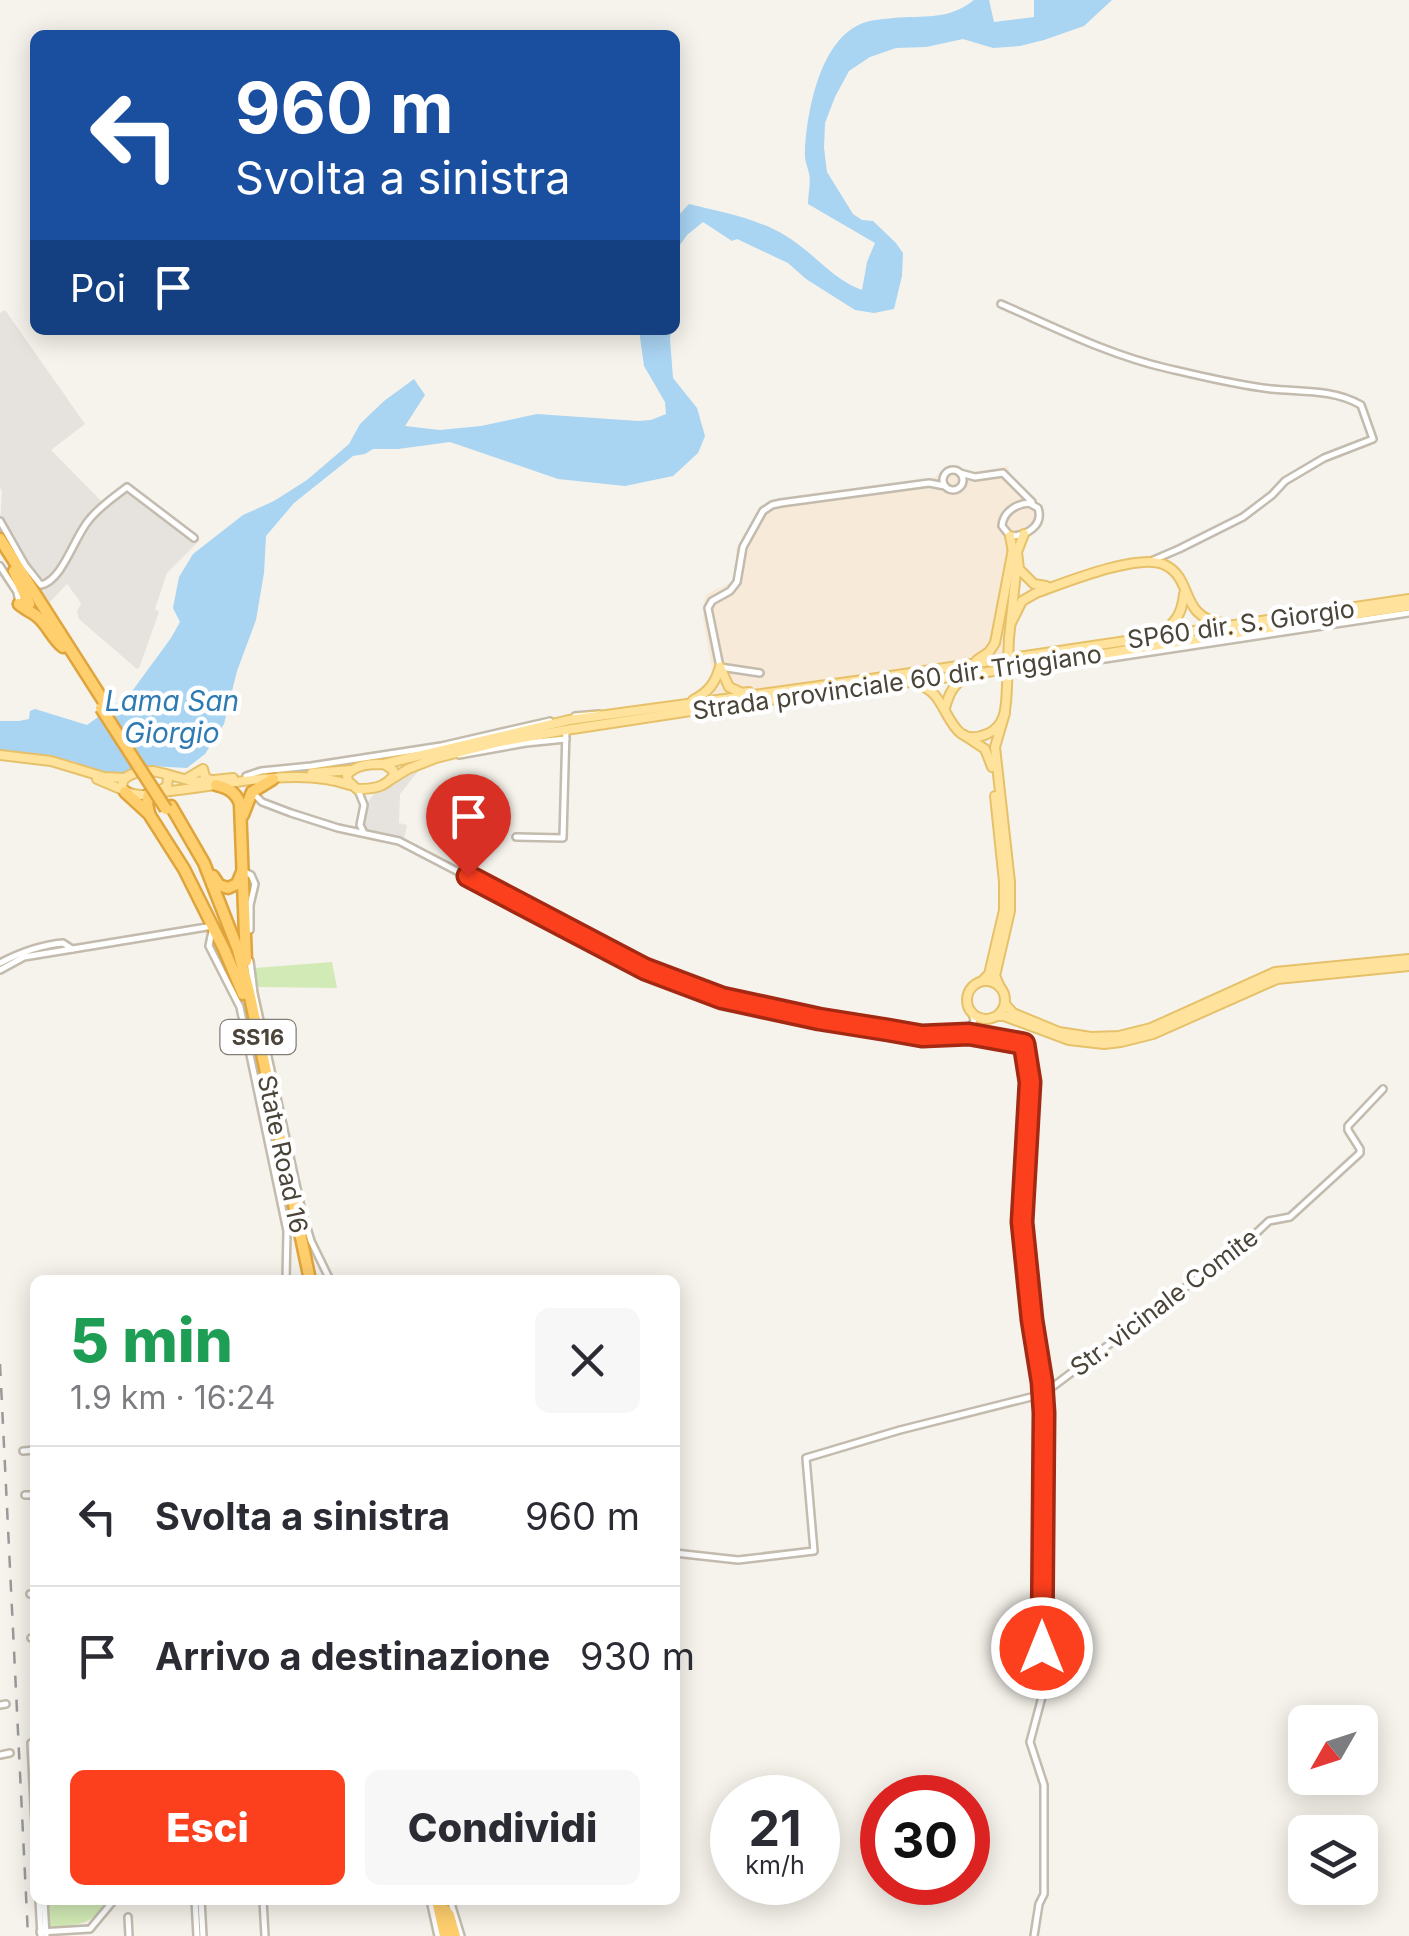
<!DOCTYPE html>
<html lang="it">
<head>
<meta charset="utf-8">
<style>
  :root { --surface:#fff; --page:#f7f7f7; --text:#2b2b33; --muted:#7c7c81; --line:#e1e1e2; --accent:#fc3f1d }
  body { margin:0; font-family:Inter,sans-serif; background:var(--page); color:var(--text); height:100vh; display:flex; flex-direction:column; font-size:38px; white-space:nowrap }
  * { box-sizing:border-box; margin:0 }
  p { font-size:32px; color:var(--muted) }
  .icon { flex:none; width:55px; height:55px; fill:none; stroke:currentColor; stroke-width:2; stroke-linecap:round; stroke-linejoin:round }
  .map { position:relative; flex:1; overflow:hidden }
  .side { position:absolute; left:30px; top:1275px; width:650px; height:630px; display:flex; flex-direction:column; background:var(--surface); border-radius:15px; box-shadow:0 5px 25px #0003 }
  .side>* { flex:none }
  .banner { position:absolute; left:30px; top:30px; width:650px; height:305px; border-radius:15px; box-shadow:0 5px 25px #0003; background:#1a4fa0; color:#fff; overflow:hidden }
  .needle { width:65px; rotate:231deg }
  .tools { position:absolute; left:1288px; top:1705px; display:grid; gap:20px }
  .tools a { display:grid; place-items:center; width:90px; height:90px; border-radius:15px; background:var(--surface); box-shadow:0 5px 25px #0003; font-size:50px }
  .speed { position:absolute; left:710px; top:1775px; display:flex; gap:20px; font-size:50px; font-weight:700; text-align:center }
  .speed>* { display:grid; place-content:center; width:130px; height:130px; border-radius:50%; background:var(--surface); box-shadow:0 5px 25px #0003; line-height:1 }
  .speed small { font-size:25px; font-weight:400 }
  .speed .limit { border:15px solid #d22; background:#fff; color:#111 }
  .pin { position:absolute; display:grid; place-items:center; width:85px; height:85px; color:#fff; margin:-102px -42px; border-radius:50% 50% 50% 0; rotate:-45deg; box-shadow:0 0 10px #0007 }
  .pin .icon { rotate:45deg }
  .me { position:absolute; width:110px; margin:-55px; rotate:0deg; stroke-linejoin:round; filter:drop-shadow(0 0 8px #0008) }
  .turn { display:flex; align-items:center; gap:35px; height:210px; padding:0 40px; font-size:45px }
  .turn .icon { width:130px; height:130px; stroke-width:2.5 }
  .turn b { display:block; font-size:70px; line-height:85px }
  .then { display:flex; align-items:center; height:95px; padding:0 40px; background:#0003; gap:20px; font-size:38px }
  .round { display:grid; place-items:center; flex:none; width:105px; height:105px; border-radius:15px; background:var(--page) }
  .summary { display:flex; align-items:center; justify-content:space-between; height:170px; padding:0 40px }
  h1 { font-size:60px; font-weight:800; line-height:75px; color:#1e9e55 }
  .cta { display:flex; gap:20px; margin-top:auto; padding:20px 40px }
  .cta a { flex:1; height:115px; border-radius:15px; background:var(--accent); color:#fff; font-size:40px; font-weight:800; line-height:115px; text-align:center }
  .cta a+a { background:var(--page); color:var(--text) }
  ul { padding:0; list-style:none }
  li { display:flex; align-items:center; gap:30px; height:140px; padding:0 40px; border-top:2px solid var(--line) }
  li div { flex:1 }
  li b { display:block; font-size:38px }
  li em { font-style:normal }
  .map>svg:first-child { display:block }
  .commercial { fill:#f7ead8 }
  .industrial { fill:#e6e2dd }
  .green { fill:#d2eab5 }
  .water { fill:#a9d4f2 }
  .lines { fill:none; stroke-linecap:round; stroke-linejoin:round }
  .minor-casing { stroke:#c2bbae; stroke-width:10 }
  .major-casing { stroke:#e6c16a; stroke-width:12 }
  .highway-casing { stroke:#e0a43c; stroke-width:15 }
  .minor { stroke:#fff; stroke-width:5 }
  .major { stroke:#ffe39c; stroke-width:8 }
  .highway { stroke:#ffcf6e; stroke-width:10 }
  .rail { stroke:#9a9a9a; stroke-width:2.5; stroke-dasharray:12 12; stroke-linecap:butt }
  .major-bridge-casing { stroke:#e6c16a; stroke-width:12; stroke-linecap:butt }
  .highway-bridge-casing { stroke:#e0a43c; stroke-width:15; stroke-linecap:butt }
  .major-bridge { stroke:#ffe39c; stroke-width:8 }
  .highway-bridge { stroke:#ffcf6e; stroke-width:10 }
  .route-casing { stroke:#a42913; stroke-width:25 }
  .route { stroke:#fc3f1d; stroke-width:18 }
  .labels { text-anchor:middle; stroke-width:9; stroke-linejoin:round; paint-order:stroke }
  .shield { fill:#fff; stroke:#817c74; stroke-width:2.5 }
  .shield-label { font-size:22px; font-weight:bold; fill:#4b4439 }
  .street-label { font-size:25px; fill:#4b4439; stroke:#fff }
  .water-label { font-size:28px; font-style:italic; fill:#2e7ab2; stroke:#fff }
</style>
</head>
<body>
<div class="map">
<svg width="1409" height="1936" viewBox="0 0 1409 1936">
  <rect width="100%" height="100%" fill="#f6f3ec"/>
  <path class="commercial" d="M955,466L965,473L973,474L1008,466L1010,474L1042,507L1044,513L1042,526L1021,544L1019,559L1024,571L1010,580L1003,656L709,698L712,671L703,618L705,595L733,581L736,570V549L763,505L784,499L928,480L935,477L945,467Z"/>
  <g class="industrial">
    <path d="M5,310L85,424L51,450L103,503L129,488L200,540L167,573L155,609L159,612L139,668L137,669L79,619L77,612L81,603L67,584L46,606L0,523L2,492L0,487V313Z"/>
    <path d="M424,764L400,794L399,823L407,825L404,839L366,829L364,825L368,802L375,792L402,774Z"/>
  </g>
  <g class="green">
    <path d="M332,962L337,988L257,987L255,968Z"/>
    <path d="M47,1900H109C90,1926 80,1925 49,1927Z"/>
  </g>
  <g class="water">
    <path d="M974,0H989L994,22L1034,17V0H1112L1084,26L1044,40L1020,46L993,48L963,39L926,47L896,48L870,57L849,71L835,97L825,123L824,148L827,172L853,214L862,220L873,221L896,243L903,253L902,276L894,309L874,313L855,310L806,279L788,263L737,239L732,241L703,222L687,235L675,252V219L689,204C721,212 757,218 786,236C813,252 833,280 862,290L867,262L875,243L808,204C808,194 811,183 809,173C807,165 804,159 805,151C807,111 820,39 863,23C871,20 884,19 893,18C924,15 947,21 974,0Z"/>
    <path d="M639,330H671L670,339L673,378L697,408L705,436L698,453L673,476L625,486L558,479L450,442L398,449H373L365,454L353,456L294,503L266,536L264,573L256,620L237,671L224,724L205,754L187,768L150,766L135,769L123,775H111L72,761L0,750V721H19L29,719L30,711L35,709L87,725L130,694L171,638L180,622L173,608L179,577L193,554L243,515L274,501L307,480L349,444L360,424L384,401L414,379L425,395L405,426L440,430L481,426L537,414L638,421L651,420L666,414L665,402L644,366Z"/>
  </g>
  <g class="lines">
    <defs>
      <g id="minor">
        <path d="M1001,304C1054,327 1109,355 1166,368C1200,376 1236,385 1271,389C1302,392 1333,389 1361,405L1373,439L1324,458L1285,481L1272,495L1243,517L1179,549L1151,561"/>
        <circle cx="953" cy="480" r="10"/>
        <path d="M960,473L975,477L1003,473L1032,502"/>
        <path d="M1029,503L1038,508C1044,526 1026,536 1010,536L1002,526C1003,512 1016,504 1029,503Z"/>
        <path d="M0,521L25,565L40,584"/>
        <path d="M0,566L17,592L19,603"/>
        <path d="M41,585C63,580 74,537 89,520C99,507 114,497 127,487L194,538"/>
        <path d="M1057,662L1072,664L1409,613"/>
        <path d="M760,673L720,667L708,608L712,601L730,591L737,582L743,547L763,511L772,505L781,503L929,483L945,486"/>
        <path d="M575,716L599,714"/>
        <path d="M459,755L526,743L566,739"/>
        <path d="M246,776L261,771L311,766L441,746L550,721"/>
        <path d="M358,790L364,805L360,825L363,831"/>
        <path d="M253,793L262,802L291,813L338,828L399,841L645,969L721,998L819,1019L922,1036L969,1034L1024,1045L1030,1082L1024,1157L1023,1250L1042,1381L1044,1413L1043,1693L1030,1742L1044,1785V1894L1039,1904L1034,1936"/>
        <path d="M516,837L563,838L566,730"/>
        <path d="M245,872L251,875L255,884L250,905V930"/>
        <path d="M250,961L254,993L302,1211L311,1241L330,1280"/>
        <path d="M0,963C21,952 40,945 63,943L72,949"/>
        <path d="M0,970L24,957L213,926L209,946L240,1007L287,1231L286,1280"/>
        <path d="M969,1034L974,1020L972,1013"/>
        <path d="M23,1451L35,1450"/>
        <path d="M25,1495H35"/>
        <path d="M675,1553L738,1560L814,1551L806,1458L900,1430L1043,1394L1251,1238L1269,1221L1290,1217L1360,1153V1149L1348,1130V1126L1383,1089"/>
        <path d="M30,1594H35"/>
        <path d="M31,1638L35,1637"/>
        <path d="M0,1705L6,1704"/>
        <path d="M31,1743L35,1825"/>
        <path d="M0,1755L10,1753"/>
        <path d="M39,1900L41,1936"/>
        <path d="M44,1900L46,1936"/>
        <path d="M195,1900L197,1936"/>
        <path d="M201,1900L203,1936"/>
        <path d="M263,1900L265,1936"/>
        <path d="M430,1900L438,1936"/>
        <path d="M450,1900L461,1936"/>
        <path d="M128,1917L129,1936"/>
        <path d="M40,1932L90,1929L114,1900"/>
      </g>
      <g id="major">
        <path d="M1024,534L1017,552L1019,569L1034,584L1046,586"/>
        <path d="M1010,536L1013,552"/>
        <path d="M1011,623L1022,601L1036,593C1064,583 1140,552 1165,565C1194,579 1179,617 1222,623"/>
        <path d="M1157,634C1175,625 1182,614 1184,594"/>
        <path d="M1009,638L1017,563"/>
        <path d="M977,660L989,652L995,643L1013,549"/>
        <path d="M720,667L729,687L742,693L749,692"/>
        <path d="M918,685C951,691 945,752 987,734C1007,726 1006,705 1007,686"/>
        <path d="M693,700C709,692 715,683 720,667"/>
        <path d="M945,708C949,694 953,684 967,677"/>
        <path d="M964,735L985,749L992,767"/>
        <path d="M0,755L51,761L104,777L125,778"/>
        <path d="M384,764L569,720L870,679L1409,599"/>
        <path d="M384,764L393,770L394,775C385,788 372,789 357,789L348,781L347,775C356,764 371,764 384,764Z"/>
        <path d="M153,771L166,774L168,778L167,786C154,796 134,799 122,788L123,780C131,772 142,771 153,771Z"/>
        <path d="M312,773L352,770"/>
        <path d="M166,774L195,782L233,778"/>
        <path d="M97,779L123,790"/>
        <path d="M186,779L203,769L205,777L210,780"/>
        <path d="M390,780L408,769L436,758L495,743L566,730L730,705L981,673L1409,606"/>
        <path d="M159,792C217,788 295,765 350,785"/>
        <circle cx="986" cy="1000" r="19"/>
        <path d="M982,981L989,974L1004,910V882L995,796"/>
        <path d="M1000,987L995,976L1010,911V882L995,747L1005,713"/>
        <path d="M1005,1004L1013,1013L1059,1032L1091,1037L1119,1036L1151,1028L1275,972L1409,959"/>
        <path d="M998,1016H1004L1069,1040L1104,1044L1121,1042L1153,1034L1277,979L1409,966"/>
      </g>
      <g id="highway">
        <path d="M0,539L106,705"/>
        <path d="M14,571L29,604L25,607L19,604"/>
        <path d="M19,604C26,611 34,612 40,619C49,628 53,639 63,647"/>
        <path d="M216,785C228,788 236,792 240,804L246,961"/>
        <path d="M125,792L149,814L184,869L224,949L243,994"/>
        <path d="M149,794L147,804L149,813"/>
        <path d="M171,806L204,863L238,950L249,992L310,1280"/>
        <path d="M243,815L252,792L273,779"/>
        <path d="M213,876L219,885L228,888L237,884L242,872"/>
        <path d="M437,1900L445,1936"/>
        <path d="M445,1910L449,1915L455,1936"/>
      </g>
    </defs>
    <use href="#minor" class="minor-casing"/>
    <use href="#major" class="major-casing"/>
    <use href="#highway" class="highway-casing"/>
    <use href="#minor" class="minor"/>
    <use href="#major" class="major"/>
    <use href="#highway" class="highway"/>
    <path class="rail" d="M0,1364L28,1936"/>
    <defs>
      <path id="major-bridge" d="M1007,686L1009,638"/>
      <path id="highway-bridge" d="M101,708L166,809"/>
    </defs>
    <use href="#major-bridge" class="major-bridge-casing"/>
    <use href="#highway-bridge" class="highway-bridge-casing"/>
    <use href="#major-bridge" class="major-bridge"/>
    <use href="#highway-bridge" class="highway-bridge"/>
  </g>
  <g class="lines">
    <defs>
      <path id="route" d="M468,876L645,969L722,998L819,1019L888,1030L922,1036L969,1034L1024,1044L1030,1082L1022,1222L1032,1320L1042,1382L1044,1413L1042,1648"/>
    </defs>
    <use href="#route" class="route-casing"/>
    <use href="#route" class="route"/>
  </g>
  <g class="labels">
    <rect class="shield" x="220.5" y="1020" width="75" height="34" rx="8"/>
    <g class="shield-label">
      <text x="258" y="1045">SS16</text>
    </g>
    <g class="street-label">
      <text transform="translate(1241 624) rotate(-8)" y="9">SP60 dir. S. Giorgio</text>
      <text transform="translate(897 682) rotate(-8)" y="9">Strada provinciale 60 dir. Triggiano</text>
      <text transform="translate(283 1154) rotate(78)" y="9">State Road 16</text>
      <text transform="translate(1164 1302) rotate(-37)" y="9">Str. vicinale Comite</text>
    </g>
    <g class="water-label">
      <text x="172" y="711">Lama San<tspan x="172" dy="32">Giorgio</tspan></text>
    </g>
  </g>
</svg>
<div class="tools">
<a><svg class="needle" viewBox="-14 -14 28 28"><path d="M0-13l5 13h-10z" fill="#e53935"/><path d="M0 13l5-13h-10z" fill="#7c7c81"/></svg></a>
<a><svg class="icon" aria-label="layers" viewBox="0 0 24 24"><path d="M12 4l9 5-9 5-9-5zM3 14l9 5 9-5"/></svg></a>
</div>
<div class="speed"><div>21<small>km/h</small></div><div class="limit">30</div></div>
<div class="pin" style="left:468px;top:876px;background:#d93025"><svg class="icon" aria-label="arrive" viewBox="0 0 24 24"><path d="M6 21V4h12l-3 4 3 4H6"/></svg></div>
<svg class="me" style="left:1042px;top:1648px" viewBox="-20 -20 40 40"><circle r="17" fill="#fc3f1d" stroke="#fff" stroke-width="3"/><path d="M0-11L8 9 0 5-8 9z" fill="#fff"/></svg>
<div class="banner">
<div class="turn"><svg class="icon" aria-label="left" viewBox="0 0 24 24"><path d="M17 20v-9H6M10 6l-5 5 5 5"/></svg><div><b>960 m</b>Svolta a sinistra</div></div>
<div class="then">Poi<svg class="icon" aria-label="arrive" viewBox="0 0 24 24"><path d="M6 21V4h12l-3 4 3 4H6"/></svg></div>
</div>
<section class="side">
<div class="summary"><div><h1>5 min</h1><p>1.9 km · 16:24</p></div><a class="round"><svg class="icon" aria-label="close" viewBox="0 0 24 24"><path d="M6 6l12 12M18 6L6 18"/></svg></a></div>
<ul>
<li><svg class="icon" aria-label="left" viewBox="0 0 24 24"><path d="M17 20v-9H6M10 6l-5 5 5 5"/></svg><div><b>Svolta a sinistra</b></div><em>960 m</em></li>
<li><svg class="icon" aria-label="arrive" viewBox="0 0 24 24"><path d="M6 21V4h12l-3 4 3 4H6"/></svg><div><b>Arrivo a destinazione</b></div><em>930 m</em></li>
</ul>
<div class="cta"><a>Esci</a><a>Condividi</a></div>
</section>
</div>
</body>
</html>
